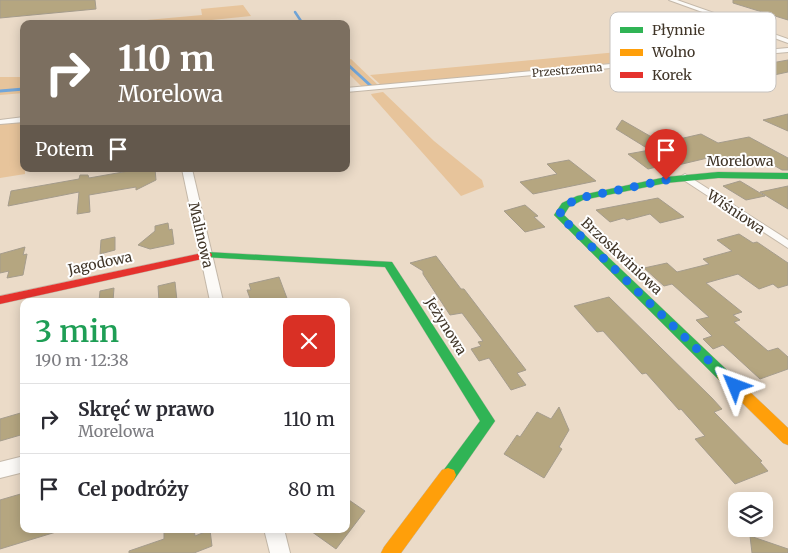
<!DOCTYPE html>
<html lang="pl">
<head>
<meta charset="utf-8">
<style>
  :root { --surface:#fff; --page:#f7f7f7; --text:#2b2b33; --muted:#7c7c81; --line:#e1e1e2 }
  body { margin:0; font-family:Merriweather,serif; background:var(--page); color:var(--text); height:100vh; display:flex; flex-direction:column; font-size:19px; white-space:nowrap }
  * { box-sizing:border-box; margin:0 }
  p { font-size:16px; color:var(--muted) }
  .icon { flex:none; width:28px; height:28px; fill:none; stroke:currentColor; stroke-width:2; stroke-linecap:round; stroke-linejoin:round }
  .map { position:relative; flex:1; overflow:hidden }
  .panel { position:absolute; left:20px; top:298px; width:330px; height:235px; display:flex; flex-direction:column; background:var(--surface); border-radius:10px; box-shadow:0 2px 12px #0003 }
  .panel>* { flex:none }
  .top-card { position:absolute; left:20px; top:20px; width:330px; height:152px; border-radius:10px; box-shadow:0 2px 12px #0003; background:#7c6f60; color:#fff; overflow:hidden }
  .fabs { position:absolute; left:728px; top:492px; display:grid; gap:10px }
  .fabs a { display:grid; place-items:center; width:45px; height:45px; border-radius:10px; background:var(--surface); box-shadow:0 2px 12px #0003; font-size:25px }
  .pin { position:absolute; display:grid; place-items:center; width:42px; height:42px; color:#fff; margin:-51px -21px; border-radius:50% 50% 50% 0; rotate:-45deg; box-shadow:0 0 5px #0007 }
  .pin .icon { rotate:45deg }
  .me { position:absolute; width:55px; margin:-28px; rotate:314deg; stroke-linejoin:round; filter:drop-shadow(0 0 4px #0008) }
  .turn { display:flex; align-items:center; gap:18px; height:105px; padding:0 15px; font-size:22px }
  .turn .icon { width:65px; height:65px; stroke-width:2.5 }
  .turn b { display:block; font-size:35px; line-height:42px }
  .then { display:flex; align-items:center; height:48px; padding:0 15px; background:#0003; gap:10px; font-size:19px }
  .round { display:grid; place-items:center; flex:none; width:52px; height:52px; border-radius:10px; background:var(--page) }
  .headline { display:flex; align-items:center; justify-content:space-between; height:85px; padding:0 15px }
  h1 { font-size:30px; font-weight:600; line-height:38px; color:#1e9e55 }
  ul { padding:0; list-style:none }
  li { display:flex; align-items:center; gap:15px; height:70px; padding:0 15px; border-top:1px solid var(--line) }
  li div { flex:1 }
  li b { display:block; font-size:19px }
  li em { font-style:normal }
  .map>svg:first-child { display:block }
  .green { fill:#e7c49b }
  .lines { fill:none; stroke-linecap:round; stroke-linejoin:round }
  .stream-far1 { stroke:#71a6da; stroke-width:2.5 }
  .stream { stroke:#71a6da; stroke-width:3 }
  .building { fill:#b5a680; stroke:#a59c8c }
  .street-casing { stroke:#c4b8a9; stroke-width:2 }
  .fast-casing { stroke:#c4b8a9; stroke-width:1 }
  .slow-casing { stroke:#c4b8a9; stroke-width:1 }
  .jam-casing { stroke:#c4b8a9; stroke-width:1 }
  .street { fill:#fcfaf7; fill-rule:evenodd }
  .fast { fill:#30b455; fill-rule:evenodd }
  .slow { fill:#ff9f0a; fill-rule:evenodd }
  .jam { fill:#e5322d; fill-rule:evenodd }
  .route { stroke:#1a73e8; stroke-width:9; stroke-dasharray:0 16.2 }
  .labels { text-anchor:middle; stroke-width:4; stroke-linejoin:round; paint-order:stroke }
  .far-street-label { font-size:11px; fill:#403528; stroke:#fff }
  .street-label { font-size:14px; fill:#403528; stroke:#fff }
  .key { fill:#fff; stroke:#c6c2be; stroke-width:1 }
  .key-label { font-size:14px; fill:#403528 }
</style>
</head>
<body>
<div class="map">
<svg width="788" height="553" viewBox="0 0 788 553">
  <rect width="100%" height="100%" fill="#ebdbc8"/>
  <g class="green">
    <path d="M243,5L251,16L172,24H103L202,15L201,9Z"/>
    <path d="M618,52L634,61L381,85L370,75Z"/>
    <path d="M351,59L378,85L361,86L346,71V61Z"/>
    <path d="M0,77H24V93L0,95Z"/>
    <path d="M383,92L434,141L482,180L484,187L461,196L372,96L371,94Z"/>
    <path d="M24,121L25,174L0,178V124Z"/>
  </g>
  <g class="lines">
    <path class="stream-far1" d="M295,12L303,24"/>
    <g class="stream">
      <path d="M346,63L371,86"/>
      <path d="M0,91L24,89"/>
    </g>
  </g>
  <g class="building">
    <path d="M0,0H95L96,9L0,18Z"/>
    <path d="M733,0H788V20L733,3Z"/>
    <path d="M788,60V72L760,78L738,69Z"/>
    <path d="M788,114V131L763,120Z"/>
    <path d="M622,120L662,143L701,134L718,143L749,137L788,158V170H782L763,159L736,167L716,156L678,165L674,163L648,169L628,154L650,150L616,129Z"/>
    <path d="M569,160L596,181L533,194L520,182L557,174L547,164Z"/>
    <path d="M140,169H155L156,180L136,190V187L89,195L90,212L77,214L79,192L8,206L11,191L79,179L80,175H88L89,178Z"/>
    <path d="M740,181L765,196L746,200L723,186Z"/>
    <path d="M788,186V209L760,192Z"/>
    <path d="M658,198L684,217L660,223L650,214L627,220L624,218L610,222L596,210Z"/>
    <path d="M525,205L538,216L534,217L545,227L525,232L504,211Z"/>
    <path d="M168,223L169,230L172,229L174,244L150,249L138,245L155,231V226Z"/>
    <path d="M739,234L753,243L757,242L788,263V285L778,288L773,284L759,289L738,274L706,283L742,312L733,315L740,320L734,322L768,351L778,348L788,357V369L760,379L723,345L713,349L703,339L712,336L696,320L709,317L672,284L664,286L644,268L667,263L677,272L709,264L703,259L732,251L717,240Z"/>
    <path d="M115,237V250L100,254L101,240Z"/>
    <path d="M25,247L23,255L27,254L23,275L7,278L9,271L0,273V254Z"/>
    <path d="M436,256L461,289H464L526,370L517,373L526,385L511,390L489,358L479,361L471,349L481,346L478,342L483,341L462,313L450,315L423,274V271L410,263Z"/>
    <path d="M279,277L288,301H251L247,290H251L249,284Z"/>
    <path d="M175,282L177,301H159L158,286Z"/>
    <path d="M114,288L113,301H99L100,291Z"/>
    <path d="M609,297L712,398L722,409L714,412L762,461L760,462L768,471L735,484L695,439L705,436L681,409L679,410L646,373L642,374L603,331L597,332L574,306Z"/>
    <path d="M559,407L569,430L559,447L562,449L544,478L504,454L517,435L520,437L537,412L551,419Z"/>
    <path d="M24,412V434L0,441V419Z"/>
    <path d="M24,493V529H55L56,532L0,549V500Z"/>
    <path d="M346,498L365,511L336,549L308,529H346Z"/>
    <path d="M164,529H194L195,536L210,530L212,546L194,553H129V551L164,539Z"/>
    <path d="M750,536L788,549V553H752Z"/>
  </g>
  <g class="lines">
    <defs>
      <g id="street">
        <path d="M669,0H677L788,39V43Z"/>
        <path d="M788,48V52L346,92V88Z"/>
        <path d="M24,117V122L0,124V120Z"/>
        <path d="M182,169H192L223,301H210Z"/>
        <path d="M685,174L788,240V248L682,179L680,177Z"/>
        <path d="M24,456V472L0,478V462Z"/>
        <path d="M264,529H284L290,553H270Z"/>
      </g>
      <g id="fast">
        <path d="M718,172L788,173V179L718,178L666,183L583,200L569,207L564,215L729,372L731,376L729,380L724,381L719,380L554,215L562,203L577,196L666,177Z"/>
        <path d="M207,252L392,262L495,421L454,480L448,482L442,480L440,475L480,421L385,267L203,257L202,255L203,253Z"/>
      </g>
      <g id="slow">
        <path d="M724,371L729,372L788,428V445L783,443L719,380L717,376L719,372Z"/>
        <path d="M448,468L454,470L456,475L454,480L401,553H381L384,547L442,470Z"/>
      </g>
      <path id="jam" d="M207,252L211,253L212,255L211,257L0,304V296Z"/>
    </defs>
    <use href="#street" class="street-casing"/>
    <use href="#fast" class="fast-casing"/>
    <use href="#slow" class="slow-casing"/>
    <use href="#jam" class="jam-casing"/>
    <use href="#street" class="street"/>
    <use href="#fast" class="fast"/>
    <use href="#slow" class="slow"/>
    <use href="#jam" class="jam"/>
  </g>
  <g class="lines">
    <path class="route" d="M666,180L580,198L565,205L559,215L735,386"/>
  </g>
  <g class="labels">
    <g class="far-street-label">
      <text transform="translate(567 70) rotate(-5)" y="4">Przestrzenna</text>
    </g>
    <g class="street-label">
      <text x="740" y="166">Morelowa</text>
      <text transform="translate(736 212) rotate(34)" y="5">Wiśniowa</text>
      <text transform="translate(201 235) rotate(77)" y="5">Malinowa</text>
      <text transform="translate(622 256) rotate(43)" y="5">Brzoskwiniowa</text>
      <text transform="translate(100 263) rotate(-12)" y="5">Jagodowa</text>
      <text transform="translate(446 326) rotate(58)" y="5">Jeżynowa</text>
    </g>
  </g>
  <rect x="610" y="12" width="166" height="80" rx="8" class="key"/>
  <rect x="620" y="27" width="23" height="6" fill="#30b455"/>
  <rect x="620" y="49" width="23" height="7" fill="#ff9f0a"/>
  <rect x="620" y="72" width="23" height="6" fill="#e5322d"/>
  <g class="key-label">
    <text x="652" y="35">Płynnie</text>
    <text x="652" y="57">Wolno</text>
    <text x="652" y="80">Korek</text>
  </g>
</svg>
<div class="fabs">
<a><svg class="icon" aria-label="layers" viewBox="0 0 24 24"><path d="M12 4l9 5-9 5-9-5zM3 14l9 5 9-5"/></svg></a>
</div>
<div class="pin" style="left:666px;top:180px;background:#d93025"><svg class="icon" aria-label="arrive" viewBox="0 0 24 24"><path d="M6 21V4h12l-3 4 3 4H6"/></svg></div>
<svg class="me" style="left:735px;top:386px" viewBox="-20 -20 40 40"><path d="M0-17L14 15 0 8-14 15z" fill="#1a73e8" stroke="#fff" stroke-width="4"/></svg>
<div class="top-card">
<div class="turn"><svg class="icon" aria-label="right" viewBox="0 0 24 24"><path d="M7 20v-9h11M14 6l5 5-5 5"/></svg><div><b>110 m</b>Morelowa</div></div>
<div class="then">Potem<svg class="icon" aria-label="arrive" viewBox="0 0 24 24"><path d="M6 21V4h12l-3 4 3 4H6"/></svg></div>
</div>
<section class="panel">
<div class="headline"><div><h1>3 min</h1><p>190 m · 12:38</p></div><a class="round" style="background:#d93025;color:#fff"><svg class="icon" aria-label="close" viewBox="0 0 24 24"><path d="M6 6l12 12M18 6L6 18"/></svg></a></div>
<ul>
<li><svg class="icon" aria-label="right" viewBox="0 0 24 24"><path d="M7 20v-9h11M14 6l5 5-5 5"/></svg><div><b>Skręć w prawo</b><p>Morelowa</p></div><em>110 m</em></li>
<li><svg class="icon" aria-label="arrive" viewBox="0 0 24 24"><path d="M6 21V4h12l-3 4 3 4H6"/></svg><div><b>Cel podróży</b></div><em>80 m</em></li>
</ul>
</section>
</div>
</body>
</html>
